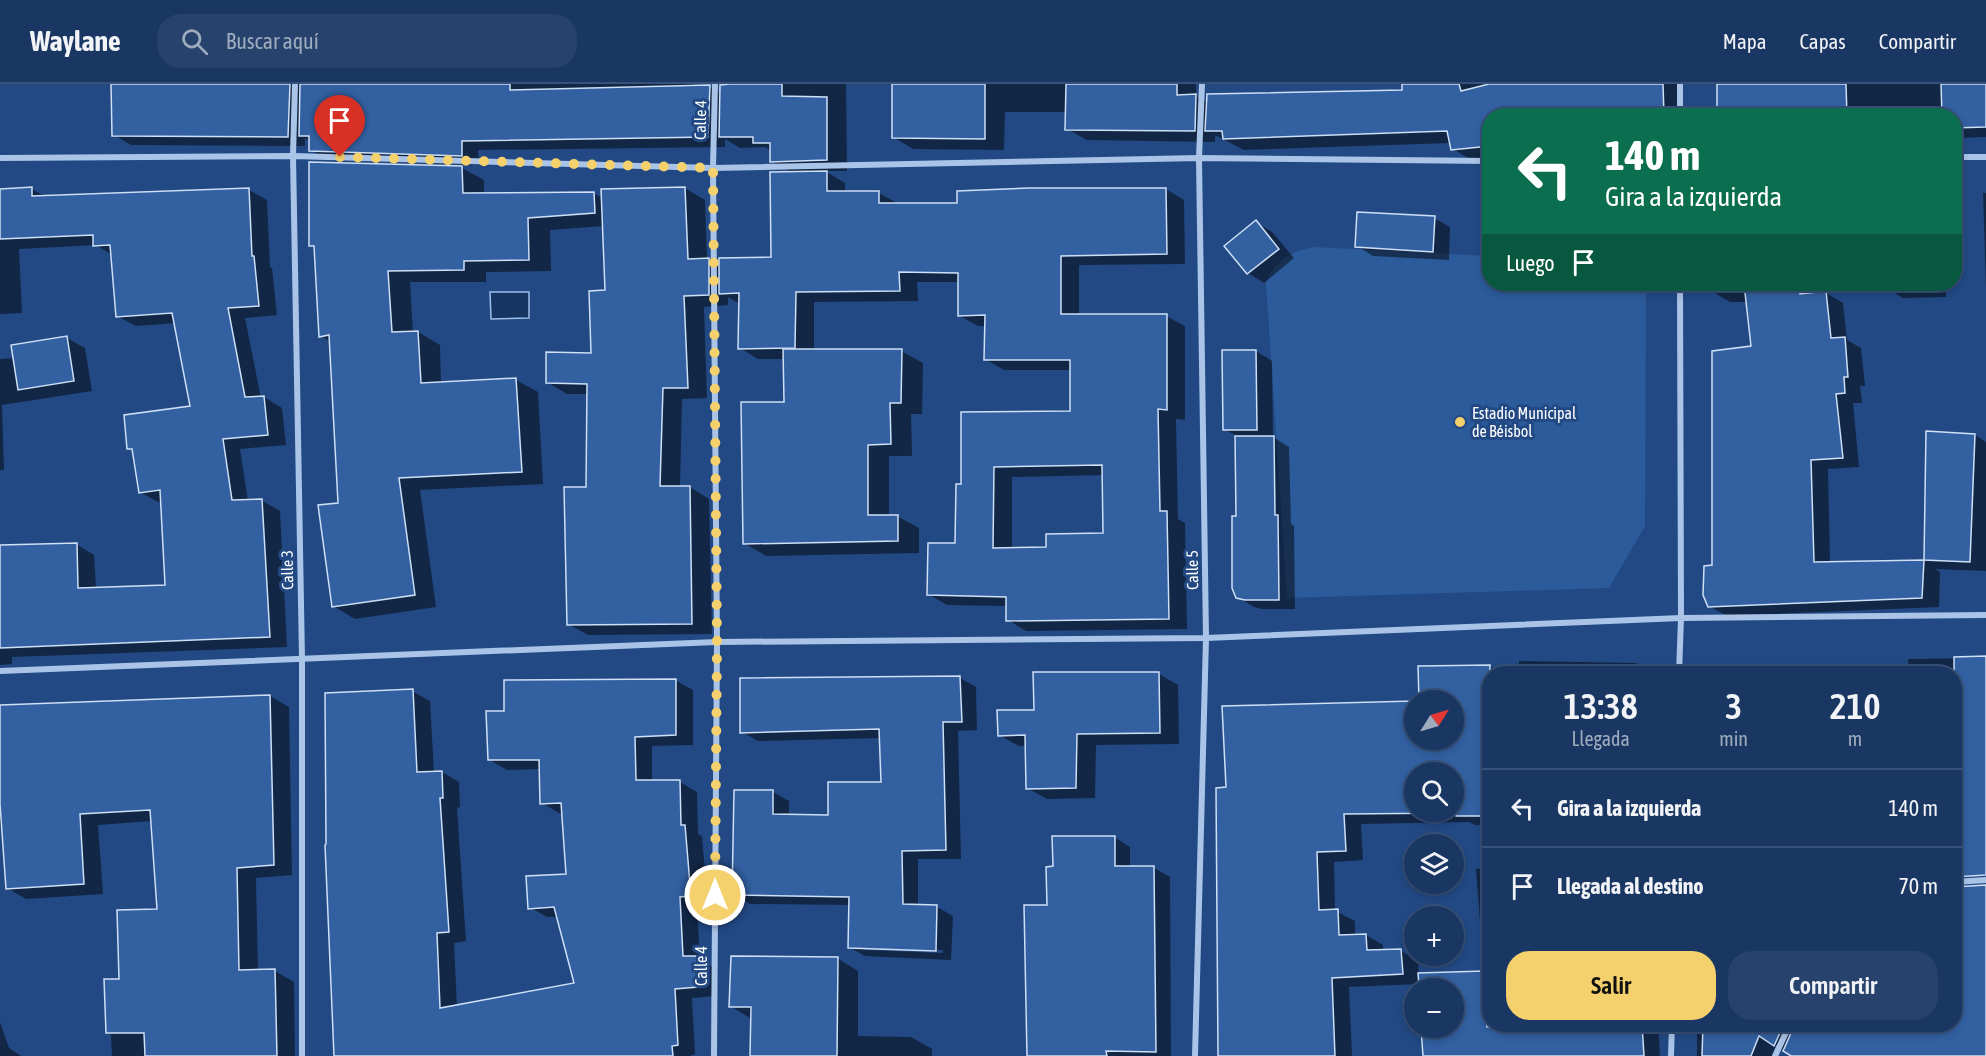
<!DOCTYPE html>
<html lang="es">
<head>
<meta charset="utf-8">
<style>
  :root { --surface:#1a3763; --page:#27426c; --text:#f1f3f6; --muted:#9facbe; --line:#385178; --accent:#f4d16c }
  body { margin:0; font-family:"Asap Condensed",sans-serif; background:var(--page); color:var(--text); height:100vh; display:flex; flex-direction:column; font-size:22px; white-space:nowrap }
  * { box-sizing:border-box; margin:0 }
  p { font-size:20px; color:var(--muted) }
  .icon { flex:none; width:33px; height:33px; fill:none; stroke:currentColor; stroke-width:2; stroke-linecap:round; stroke-linejoin:round }
  .map { position:relative; flex:1; overflow:hidden }
  .details { position:absolute; left:1482px; top:582px; width:480px; height:366px; display:flex; flex-direction:column; background:var(--surface); border-radius:24px; box-shadow:0 3px 9px #0003,0 0 0 2px var(--line) }
  .details>* { flex:none }
  .guide { position:absolute; left:1482px; top:24px; width:480px; height:183px; border-radius:24px; box-shadow:0 3px 9px #0003,0 0 0 2px var(--line); background:#0b6e4f; color:#fff; overflow:hidden }
  .needle { width:39px; rotate:53deg }
  .tools { position:absolute; left:1404px; top:606px; display:grid; gap:12px }
  .tools a { display:grid; place-items:center; width:60px; height:60px; border-radius:50%; background:var(--surface); box-shadow:0 3px 9px #0003,0 0 0 2px var(--line); font-size:30px }
  .pin { position:absolute; display:grid; place-items:center; width:51px; height:51px; color:#fff; margin:-62px -26px; border-radius:50% 50% 50% 0; rotate:-45deg; box-shadow:0 0 6px #0007 }
  .pin .icon { rotate:45deg }
  .me { position:absolute; width:66px; margin:-33px; rotate:0deg; stroke-linejoin:round; filter:drop-shadow(0 0 4px #0008) }
  .turn { display:flex; align-items:center; gap:21px; height:126px; padding:0 24px; font-size:27px }
  .turn .icon { width:78px; height:78px; stroke-width:2.5 }
  .turn b { display:block; font-size:42px; line-height:51px }
  .then { display:flex; align-items:center; height:57px; padding:0 24px; background:#0003; gap:12px; font-size:22px }
  .eta { display:flex; justify-content:space-evenly; align-items:center; height:102px; text-align:center }
  .eta b { font-size:36px; font-weight:600; line-height:42px }
  .button { display:flex; gap:12px; margin-top:auto; padding:12px 24px }
  .button a { flex:1; height:69px; border-radius:24px; background:var(--accent); color:#111; font-size:24px; font-weight:600; line-height:69px; text-align:center }
  .button a+a { background:var(--page); color:var(--text) }
  ul { padding:0; list-style:none }
  li { display:flex; align-items:center; gap:18px; height:78px; padding:0 24px; border-top:2px solid var(--line) }
  li div { flex:1 }
  li b { display:block; font-size:22px }
  li em { font-style:normal }
  header { display:flex; align-items:center; gap:36px; box-sizing:border-box; height:84px; padding:0 30px; background:var(--surface); border-bottom:2px solid var(--line) }
  header strong { font-size:28px }
  nav { display:flex; gap:33px; margin-inline-start:auto; font-size:21px }
  .search { width:420px; height:54px; background:var(--page); display:flex; align-items:center; gap:15px; box-sizing:border-box; padding:0 21px; border-radius:24px; color:var(--muted); font-size:22px }
  .map>svg:first-child { display:block }
  .green { fill:#2c5b9b }
  .water { fill:#173563; stroke:#9ebfe9; stroke-width:1.5 }
  .shadow { fill:#0007; fill-rule:evenodd }
  .building { fill:#3260a1; stroke:#cedff6; stroke-width:1.5; fill-rule:evenodd }
  .lines { fill:none; stroke-linecap:round; stroke-linejoin:round }
  .minor { stroke:#aac4e8; stroke-width:6 }
  .route { stroke:#f4d16c; stroke-width:10; stroke-dasharray:0 18 }
  .poi-dot { fill:#f4d16c; stroke:#224984; stroke-width:2 }
  .labels { text-anchor:middle; stroke-width:6; stroke-linejoin:round; paint-order:stroke }
  .street-label { font-size:16px; fill:#fff; stroke:#224984 }
  .poi-label { font-size:16px; fill:#fff; stroke:#224984; text-anchor:start }
</style>
</head>
<body>
<header>
<strong>Waylane</strong>
<div class="search"><svg class="icon" aria-label="search" viewBox="0 0 24 24"><circle cx="10" cy="10" r="6"/><path d="M15 15l6 6"/></svg>Buscar aquí</div>
<nav><a>Mapa</a><a>Capas</a><a>Compartir</a></nav>
</header>
<div class="map">
<svg width="1986" height="972" viewBox="0 0 1986 972">
  <rect width="100%" height="100%" fill="#224984"/>
  <path class="green" d="M1313,163L1489,172L1490,200H1646L1645,442L1609,504L1287,514L1266,199C1275,176 1290,168 1313,163Z"/>
  <path class="water" d="M490,208H529V234L491,235Z"/>
  <g class="shadow">
    <path d="M113,0H694V3H709L722,10L732,0H846L847,87H825L845,99V109H879L897,119L959,120L1166,105L1184,116L1185,180L1079,181V232H1166L1185,242V336L1176,335L1178,435L1185,439L1187,545L1026,547L1008,536L1007,522L947,521L928,510L956,461L963,402L1072,329L1071,286H1004L985,275L987,242H978L960,232L959,198H917L918,217L814,218V267H901L923,279L922,330H911L912,372H889V432H897L919,444V469L766,472L744,459L785,320V275H758L740,264V220L728,213V221L704,223L707,314L682,315L680,403H690L709,415L712,550L588,551L568,540L587,405L588,310H567L547,298L593,270L606,208L604,142L550,146L551,187L486,188V198H410L413,249L418,248L440,261L441,299L516,296L538,308L543,400L420,406L436,523L355,535L333,522L339,420L331,258L321,252L315,164L311,161L462,84L484,96V111L593,109L603,114L602,107L685,104L705,116L707,175L721,183L773,174L793,89L771,77V67L765,63L740,64L725,55V63L478,66L479,81L328,76L311,66V58L305,54V62L131,61L114,51ZM1104,391L1105,450L1047,464L1012,465V393Z"/>
    <path d="M893,0H1196V12L1208,19L1403,7L1404,0H1682L1683,32H1490V75L1473,77L1453,65L1451,59L1244,66L1215,51V58L1087,56L1067,45V28H1005L1004,66L913,65L893,53Z"/>
    <path d="M1719,0H1986V53L1954,54V32H1719Z"/>
    <path d="M32,105L46,113L249,106L267,116L270,183L272,184L277,231L245,234L261,314L264,313L282,324L286,361L240,365L248,417L261,416L280,427L287,563L12,573V580L0,581V463L76,460L94,471L96,505L166,502L162,418H158L140,408L133,367L128,364L192,323L176,239L136,242L117,232L112,171L96,161L19,165L22,229L0,230V106Z"/>
    <path d="M1983,109H1986V204Z"/>
    <path d="M1434,134L1450,143L1449,176L1373,172L1357,162Z"/>
    <path d="M1256,138L1272,148L1294,174L1264,199L1248,189L1226,162Z"/>
    <path d="M1713,200H1817V210L1826,209L1843,219L1847,256L1861,264L1865,302H1860L1862,319H1853L1859,383L1828,385L1830,479L1925,478L1928,349L1975,351L1986,358V487L1935,485L1940,488L1939,523L1727,532L1709,522L1714,483L1753,263L1748,218H1730L1713,208Z"/>
    <path d="M1886,200H1946V213L1903,214L1886,204Z"/>
    <path d="M67,254L85,264L92,307L2,321L4,386H0V275L14,274Z"/>
    <path d="M1256,267L1272,277L1273,353L1289,363L1291,440L1294,442L1295,525H1262L1254,523L1237,513V352L1224,345Z"/>
    <path d="M1986,574V788L1954,590H1909L1908,575Z"/>
    <path d="M1519,577L1636,579L1653,589L1490,590V741H1475L1469,738L1361,740L1363,776L1334,778L1335,827L1355,837V852L1366,851L1383,861V867H1401L1418,877L1419,891L1484,888L1476,785L1490,784V940H1658L1660,972H1424L1422,944H1454V904H1420V900L1349,903L1352,972H1220L1227,705L1224,623L1414,619V656H1454V616H1421L1420,584L1519,583ZM1414,688H1454V728H1414Z"/>
    <path d="M1159,590L1178,601L1179,660L1096,661L1095,714L1047,715L1027,704V662H1019L999,651Z"/>
    <path d="M960,594L976,603L977,646L958,647L961,775H918V822L937,823L953,832L951,876L865,872L849,863L850,821L750,820L734,810L773,708L789,717V732H829L883,700L881,654L758,657L742,648ZM864,863L943,866V869L864,866Z"/>
    <path d="M675,596L693,606V661L652,662V697L680,698L697,708L698,750L702,752L708,822H697L700,876L713,883L715,912L692,914L695,970L690,972H336L412,607L430,617L434,689L442,688L459,698L460,723L457,724L466,857L454,859L457,923L576,900L558,833H547L529,823L567,791L563,729H559L542,719L541,685L507,686L490,676L506,628Z"/>
    <path d="M270,612L289,623L292,791L256,794L258,887H275L294,898L295,972H112L111,951L107,949L120,896L159,827L152,737L98,741L103,810L26,815L7,804L3,741H0V623Z"/>
    <path d="M1114,753L1130,763V784H1154L1170,793L1171,972H1028L1054,784Z"/>
    <path d="M1986,809V972H1794L1776,961L1772,972H1697V940H1954Z"/>
    <path d="M837,874L858,887V952L911,953L932,965V972H752V935L730,922Z"/>
    <path d="M0,938L9,964L21,972H0Z"/>
  </g>
  <g class="building">
    <path d="M111,0H290L288,53L112,52Z"/>
    <path d="M300,0H510V6L710,1L708,53L462,57V72L309,67V52H299Z"/>
    <path d="M730,0H782V12L827,13V76L770,78V59H753V53H719L720,1Z"/>
    <path d="M892,0H985V55L892,54Z"/>
    <path d="M1066,0H1177V11L1196,10L1195,47L1065,46Z"/>
    <path d="M1402,0H1459L1461,7L1489,0H1663L1664,32H1490V62L1451,66L1447,47L1223,55L1222,47H1205L1207,10L1402,6Z"/>
    <path d="M1717,0H1846L1847,32H1717Z"/>
    <path d="M1941,0H1986V43L1954,44V32H1942Z"/>
    <path d="M309,78L462,82L463,109L594,108L595,129L528,134L529,176L464,177V186L388,187L392,248L418,247L421,299L516,294L522,388L399,394L415,511L332,523L318,421L338,419L329,251L319,253L314,162H309Z"/>
    <path d="M827,87V107H879V119H957V107L1029,104H1166L1167,170L1061,172V230H1167V326L1158,325L1160,427H1167L1169,535L1006,537V513L927,511L928,459H955L956,400H961V328L1070,327V276H984L985,231L958,232V189L899,188L900,207L796,208L795,264L738,265L739,209L719,210V174L771,173L770,88ZM1102,381L1103,449L1046,450V463L993,464L994,383Z"/>
    <path d="M32,103V112L249,104L252,172H254L259,222L228,224L245,313L264,312L268,351L223,355L232,416L262,415L270,553L0,564V461L77,459L78,504L165,501L160,406L139,409L132,365H127L124,331L190,322L172,229L116,233L110,161L93,162V151L0,155V105Z"/>
    <path d="M685,103L688,175L709,174V211L684,212L688,304H663L660,402H690L692,540L567,541L564,403H586L587,300L546,299V268L591,269L589,207L605,206L601,105Z"/>
    <path d="M1357,128L1435,132L1433,168L1355,163Z"/>
    <path d="M1256,136L1279,165L1247,190L1224,162Z"/>
    <path d="M1744,200H1800V210L1826,207L1831,254L1845,253L1848,293H1844L1845,309L1836,310L1843,374L1811,376L1814,478L1924,476L1922,514L1708,523L1703,511L1704,482L1712,481V267L1751,262Z"/>
    <path d="M67,252L74,297L18,306L11,261Z"/>
    <path d="M783,265H902L901,319H890L891,360L868,361V431H898V457L743,460L741,318H784Z"/>
    <path d="M1222,266H1256L1257,346H1223Z"/>
    <path d="M1926,347L1975,350L1970,478L1924,476Z"/>
    <path d="M1235,352H1274L1275,431H1278L1279,516H1245L1236,514L1232,504V432H1236Z"/>
    <path d="M1986,572V791L1954,793V573Z"/>
    <path d="M1490,581V732H1456L1455,729L1344,730L1346,767L1317,768L1319,826L1338,825L1339,851L1366,850L1367,866L1401,865L1403,890L1332,894L1335,972H1218L1216,704L1226,703L1222,622L1414,617V656H1454V616H1419L1418,582ZM1414,688H1454V728H1414Z"/>
    <path d="M1033,588H1159L1160,649L1077,650L1076,704L1026,705L1025,651L998,652L997,626H1034Z"/>
    <path d="M960,592L962,638H943L946,766L902,767L903,820L937,821L936,867L848,864L849,813L732,811L734,706H773V730L828,731V698H881L879,645L740,649V594Z"/>
    <path d="M676,595V651L635,653L636,696H680L681,741H685L691,812L680,813L683,872H696L698,903L675,905L678,961L672,962L673,972H334L325,761L326,760L325,609L413,605L417,688L442,687L443,714H440L449,848L437,849L440,924L574,899L554,823L528,825L526,792L566,790L561,719L540,720L539,676H488L486,627H504V596Z"/>
    <path d="M270,611L274,781L237,784L239,886L275,885L277,972H145L144,949H106L104,895H119L117,826L157,825L150,726L80,730L84,800L6,805L0,720V621Z"/>
    <path d="M1052,752H1115V782H1154L1156,968L1106,967L1107,972H1027L1024,821H1047L1046,783L1053,782Z"/>
    <path d="M1986,801V972H1791L1783,967L1795,940H1954V803Z"/>
    <path d="M731,872L838,873L837,972H750L751,923H729Z"/>
    <path d="M1484,887L1487,943L1542,940H1642L1644,972H1423L1421,944H1454V904H1419L1418,889Z"/>
    <path d="M1703,940H1784L1774,962L1759,952L1751,972H1702Z"/>
  </g>
  <g class="lines">
    <g class="minor">
      <path d="M295,0L293,72L302,575V972"/>
      <path d="M1680,32V0"/>
      <path d="M1954,73H1986"/>
      <path d="M0,74L293,72L713,84L1199,74L1490,77"/>
      <path d="M0,587L717,558L1206,554L1681,534L1986,531"/>
      <path d="M1679,590L1681,534L1680,200"/>
      <path d="M1954,798L1986,796"/>
      <path d="M714,972L717,558L713,84L715,0"/>
      <path d="M1195,972L1206,554L1199,74L1202,0"/>
      <path d="M1671,972L1672,940"/>
      <path d="M1775,972L1790,940"/>
    </g>
  </g>
  <g class="lines">
    <path class="route" d="M340,73L713,84L717,558L715,811"/>
  </g>
  <circle class="poi-dot" cx="1460" cy="338" r="6"/>
  <g class="labels">
    <g class="street-label">
      <text transform="translate(700 36) rotate(-89)" y="6">Calle 4</text>
      <text transform="translate(287 486) rotate(-91)" y="6">Calle 3</text>
      <text transform="translate(1192 486) rotate(-91)" y="6">Calle 5</text>
      <text transform="translate(701 882) rotate(-90)" y="6">Calle 4</text>
    </g>
    <g class="poi-label">
      <text x="1472" y="335">Estadio Municipal<tspan x="1472" dy="18">de Béisbol</tspan></text>
    </g>
  </g>
</svg>
<div class="tools">
<a><svg class="needle" viewBox="-14 -14 28 28"><path d="M0-13l5 13h-10z" fill="#e53935"/><path d="M0 13l5-13h-10z" fill="#9facbe"/></svg></a>
<a><svg class="icon" aria-label="search" viewBox="0 0 24 24"><circle cx="10" cy="10" r="6"/><path d="M15 15l6 6"/></svg></a>
<a><svg class="icon" aria-label="layers" viewBox="0 0 24 24"><path d="M12 4l9 5-9 5-9-5zM3 14l9 5 9-5"/></svg></a>
<a>+</a>
<a>−</a>
</div>
<div class="pin" style="left:340px;top:73px;background:#d93025"><svg class="icon" aria-label="arrive" viewBox="0 0 24 24"><path d="M6 21V4h12l-3 4 3 4H6"/></svg></div>
<svg class="me" style="left:715px;top:811px" viewBox="-20 -20 40 40"><circle r="17" fill="#f4d16c" stroke="#fff" stroke-width="3"/><path d="M0-11L8 9 0 5-8 9z" fill="#fff"/></svg>
<div class="guide">
<div class="turn"><svg class="icon" aria-label="left" viewBox="0 0 24 24"><path d="M17 20v-9H6M10 6l-5 5 5 5"/></svg><div><b>140 m</b>Gira a la izquierda</div></div>
<div class="then">Luego<svg class="icon" aria-label="arrive" viewBox="0 0 24 24"><path d="M6 21V4h12l-3 4 3 4H6"/></svg></div>
</div>
<section class="details">
<div class="eta">
<div><b>13:38</b><p>Llegada</p></div>
<div><b>3</b><p>min</p></div>
<div><b>210</b><p>m</p></div>
</div>
<ul>
<li><svg class="icon" aria-label="left" viewBox="0 0 24 24"><path d="M17 20v-9H6M10 6l-5 5 5 5"/></svg><div><b>Gira a la izquierda</b></div><em>140 m</em></li>
<li><svg class="icon" aria-label="arrive" viewBox="0 0 24 24"><path d="M6 21V4h12l-3 4 3 4H6"/></svg><div><b>Llegada al destino</b></div><em>70 m</em></li>
</ul>
<div class="button"><a>Salir</a><a>Compartir</a></div>
</section>
</div>
</body>
</html>
